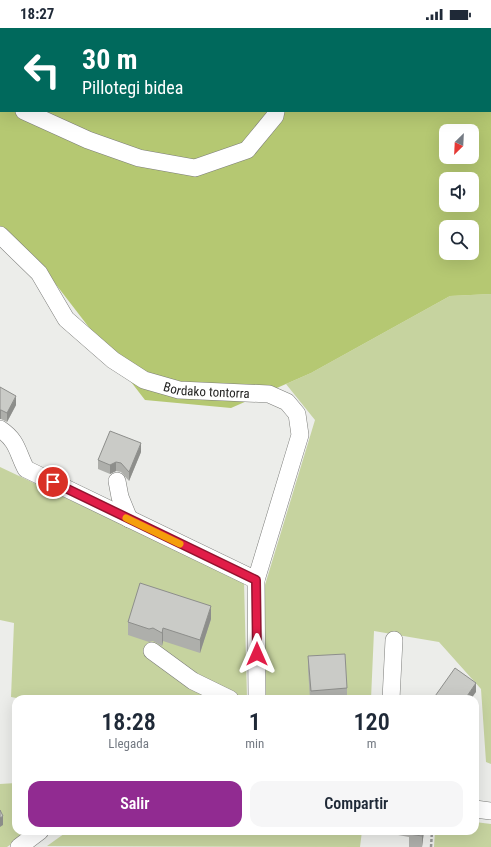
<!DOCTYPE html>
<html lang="es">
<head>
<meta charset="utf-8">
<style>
  :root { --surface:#fff; --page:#f6f6f7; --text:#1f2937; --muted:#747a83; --accent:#912b91 }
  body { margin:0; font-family:"Roboto Condensed",sans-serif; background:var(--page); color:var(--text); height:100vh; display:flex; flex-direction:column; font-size:15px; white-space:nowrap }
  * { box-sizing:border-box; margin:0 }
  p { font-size:13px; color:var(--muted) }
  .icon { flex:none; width:22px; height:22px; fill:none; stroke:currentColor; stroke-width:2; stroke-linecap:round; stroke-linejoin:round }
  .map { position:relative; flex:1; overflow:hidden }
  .side { position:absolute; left:12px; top:667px; width:467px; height:140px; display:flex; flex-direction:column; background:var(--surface); border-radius:12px; box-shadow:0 4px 16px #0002 }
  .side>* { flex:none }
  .top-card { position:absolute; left:0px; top:0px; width:491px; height:84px; box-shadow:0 4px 16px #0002; background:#00695c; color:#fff; overflow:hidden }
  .needle { width:26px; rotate:204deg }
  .tools { position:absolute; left:439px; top:96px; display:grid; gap:8px }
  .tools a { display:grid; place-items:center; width:40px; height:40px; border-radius:8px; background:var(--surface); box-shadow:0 4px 16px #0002; font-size:20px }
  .pin { position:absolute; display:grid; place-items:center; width:34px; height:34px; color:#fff; margin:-17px; border:2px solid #fff; border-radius:50%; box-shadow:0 1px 4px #0007 }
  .me { position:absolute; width:44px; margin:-22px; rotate:0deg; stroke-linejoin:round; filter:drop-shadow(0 0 3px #0008) }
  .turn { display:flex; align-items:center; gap:14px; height:84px; padding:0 16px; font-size:18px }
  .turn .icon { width:52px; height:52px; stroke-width:2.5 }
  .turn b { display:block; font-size:28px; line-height:34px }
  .eta { display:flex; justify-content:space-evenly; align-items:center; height:68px; text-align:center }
  .eta b { font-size:24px; font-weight:600; line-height:28px }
  .action { display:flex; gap:8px; margin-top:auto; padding:8px 16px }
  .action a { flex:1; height:46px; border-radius:12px; background:var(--accent); color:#fff; font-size:16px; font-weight:600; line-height:46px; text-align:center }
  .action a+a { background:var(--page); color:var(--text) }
  .status { display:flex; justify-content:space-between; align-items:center; height:28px; padding:0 20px; background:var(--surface); direction:ltr }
  .status svg { height:11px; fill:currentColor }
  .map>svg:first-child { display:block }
  .green { fill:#c6d39f }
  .forest { fill:#b5c872; fill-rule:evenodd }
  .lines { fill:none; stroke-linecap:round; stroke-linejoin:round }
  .stream { stroke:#98ab56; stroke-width:5 }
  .minor-casing { stroke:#7c7d7a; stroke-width:18 }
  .path { stroke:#979896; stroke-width:2.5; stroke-dasharray:3 2; stroke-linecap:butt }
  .minor { stroke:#fff; stroke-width:17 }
  .wall { fill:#aeafab }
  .shaded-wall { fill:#8d8e8b }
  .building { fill:#cacbc7; stroke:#8d8e8b }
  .route-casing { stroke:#92132f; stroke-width:10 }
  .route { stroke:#e11d48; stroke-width:7 }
  .slow { stroke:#f59e0b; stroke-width:7 }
  .labels { text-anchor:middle; stroke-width:3.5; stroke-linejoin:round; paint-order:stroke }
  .street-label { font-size:13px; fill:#222221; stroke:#ecedea }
</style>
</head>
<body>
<div class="status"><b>18:27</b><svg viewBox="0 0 49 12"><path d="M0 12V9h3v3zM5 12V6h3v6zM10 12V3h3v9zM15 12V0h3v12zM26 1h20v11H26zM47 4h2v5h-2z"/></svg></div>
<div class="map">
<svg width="491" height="819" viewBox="0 0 491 819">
  <rect width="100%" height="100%" fill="#ecedea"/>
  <g class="green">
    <path d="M491,266V736L486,734L481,661L439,614L374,603L371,671H262L261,598L265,557L315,392L286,356L311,345L450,268Z"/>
    <path d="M0,439L244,554L247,671H22L11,669L14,595L0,592Z"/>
    <path d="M16,755V803H30L7,819H0V756Z"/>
    <path d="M475,794L491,796V819H434L435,803H475Z"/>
    <path d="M68,803H362L360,819L47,818Z"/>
  </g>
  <path class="forest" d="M0,0H491V266L450,268L311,345L231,380L145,372L44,241L0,201ZM1,1H490V83H1ZM446,103H472V129H446ZM446,151H472V177H446ZM446,199H472V225H446Z"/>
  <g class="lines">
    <path class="stream" d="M207,1V0"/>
    <defs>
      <g id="minor">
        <path d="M139,0V1"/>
        <path d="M0,70H1"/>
        <path d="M24,83L88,112L139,130L195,140L247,122L275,88L276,83"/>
        <path id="s1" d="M0,207L39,245L66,291L113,332L144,352L179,362L269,366L287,374L297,386L300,407L256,552L257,671"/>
        <path d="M0,401C18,413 17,424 26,441L256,552"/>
        <path d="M117,453L120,469L129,491"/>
        <path d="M152,623L193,653L230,671"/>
        <path d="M391,671L394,612"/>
        <path d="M475,781L491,783"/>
        <path d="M19,819L40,803"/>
      </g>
    </defs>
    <use href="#minor" class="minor-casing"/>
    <path class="path" d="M431,819L432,803"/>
    <use href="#minor" class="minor"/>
  </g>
  <g class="wall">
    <path d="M0,359L16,377L7,394L1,391H0Z"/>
    <path d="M141,424L129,453L121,444L116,443L110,446L98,441V432Z"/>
    <path d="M211,591L200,625L163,613L162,618L153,613L149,614L128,607V594Z"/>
    <path d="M308,628L347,660V671H310L308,641Z"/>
    <path d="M398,803H424L422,819H409V809L398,807Z"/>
  </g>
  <g class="shaded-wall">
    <path d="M16,368V377L7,394V385Z"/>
    <rect x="0" y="382" width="1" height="9"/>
    <path d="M141,415V424L129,453V444Z"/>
    <path d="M116,434V443L110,446V437Z"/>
    <path d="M211,578V591L200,625V612Z"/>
    <path d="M163,600V613L162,618V605Z"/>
    <path d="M476,655V664L471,671H465Z"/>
    <path d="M3,788V797L0,799V790Z"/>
    <path d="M423,803H424L422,819V808Z"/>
  </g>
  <g class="building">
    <path d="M0,359L16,368L7,385L1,382H0Z"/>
    <path d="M110,403L141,415L129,444L121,435L116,434L110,437L98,432Z"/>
    <path d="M140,555L211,578L200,612L163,600L162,605L153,600L149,601L128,594Z"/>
    <path d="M345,626L347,660L311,663L308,628Z"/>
    <path d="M455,640L476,655L465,671H433Z"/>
    <path d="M0,782L3,788L0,790Z"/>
    <path d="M410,803H423L422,808L409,806Z"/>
  </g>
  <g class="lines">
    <defs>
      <path id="route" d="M53,454L256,552L257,626"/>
    </defs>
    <use href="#route" class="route-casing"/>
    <use href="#route" class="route"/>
    <path class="slow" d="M126,490L180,516"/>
  </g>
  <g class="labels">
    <g class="street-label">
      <text dy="5" stroke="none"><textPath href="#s1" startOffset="271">Bordako tontorra</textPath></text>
    </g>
  </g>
</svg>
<div class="tools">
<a><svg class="needle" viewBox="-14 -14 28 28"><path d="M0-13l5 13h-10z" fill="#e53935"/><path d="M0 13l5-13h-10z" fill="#747a83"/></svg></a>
<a><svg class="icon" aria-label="sound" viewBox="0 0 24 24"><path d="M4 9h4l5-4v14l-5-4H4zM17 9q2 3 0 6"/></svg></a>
<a><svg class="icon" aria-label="search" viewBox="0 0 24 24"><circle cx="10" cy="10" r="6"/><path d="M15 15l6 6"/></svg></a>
</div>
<div class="pin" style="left:53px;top:454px;background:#d93025"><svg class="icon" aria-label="arrive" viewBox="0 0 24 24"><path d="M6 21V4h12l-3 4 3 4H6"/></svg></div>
<svg class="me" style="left:257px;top:626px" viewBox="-20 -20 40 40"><path d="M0-17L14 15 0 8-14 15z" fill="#e11d48" stroke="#fff" stroke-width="4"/></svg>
<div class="top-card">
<div class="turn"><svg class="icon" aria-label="left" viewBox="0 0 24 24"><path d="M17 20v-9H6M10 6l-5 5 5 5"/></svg><div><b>30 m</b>Pillotegi bidea</div></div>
</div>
<section class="side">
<div class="eta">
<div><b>18:28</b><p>Llegada</p></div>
<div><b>1</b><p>min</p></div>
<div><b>120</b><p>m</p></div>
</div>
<div class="action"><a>Salir</a><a>Compartir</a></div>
</section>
</div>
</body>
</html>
